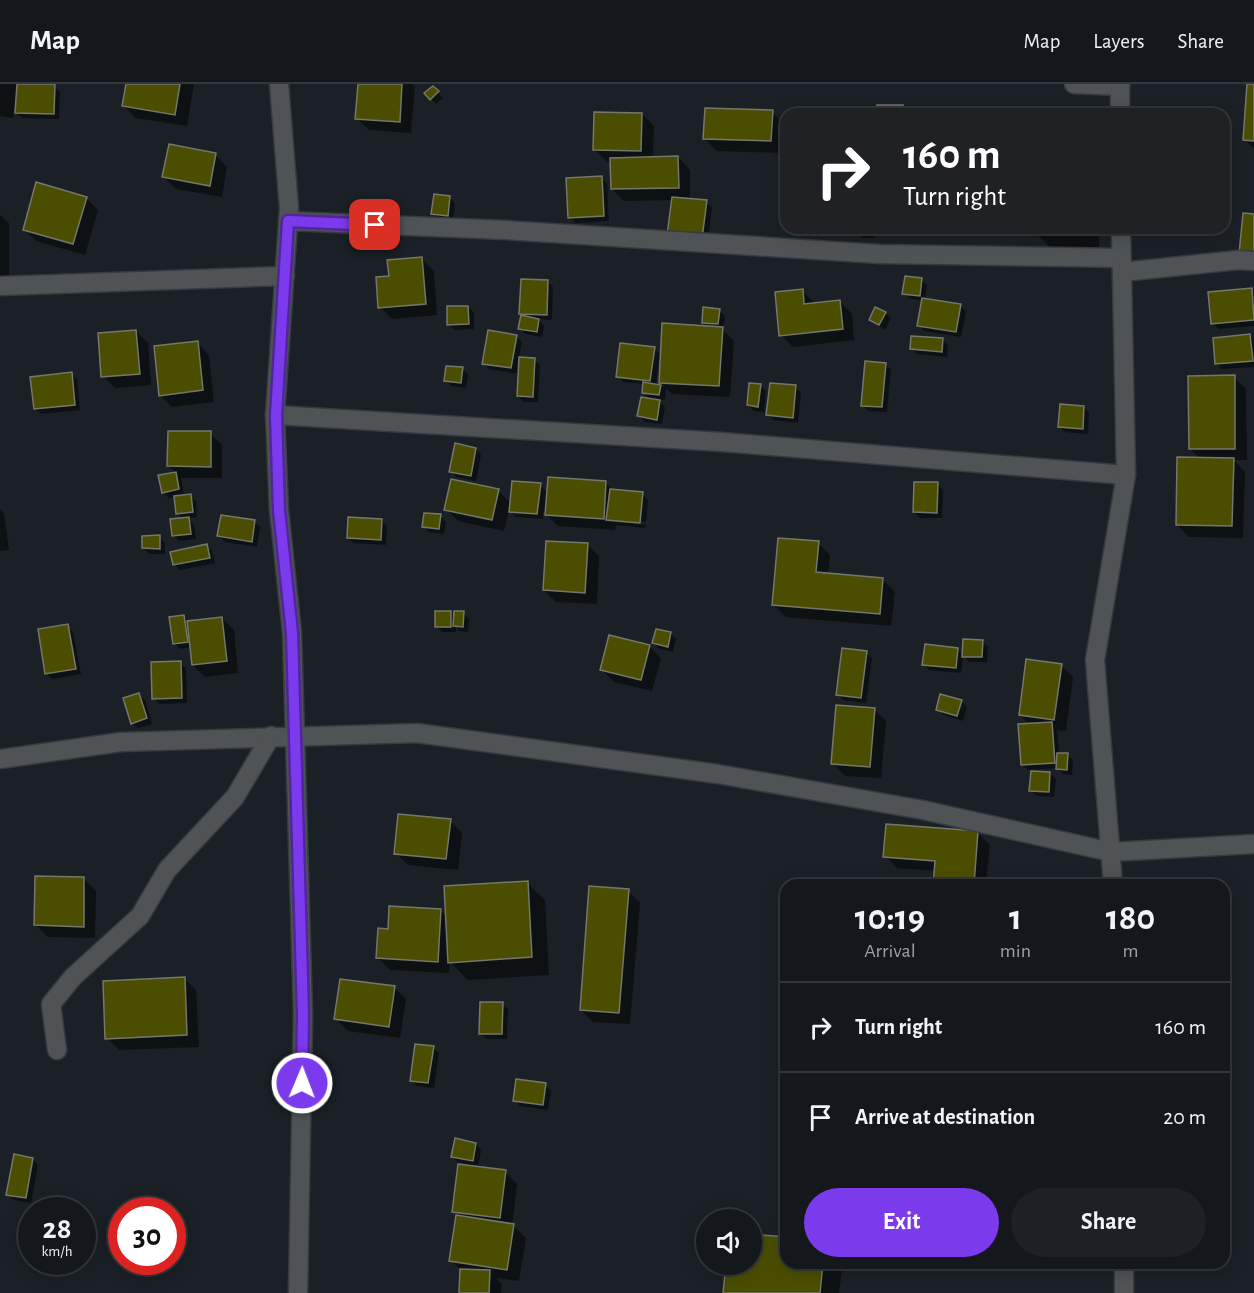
<!DOCTYPE html>
<html lang="en">
<head>
<meta charset="utf-8">
<style>
  :root { --surface:#14181c; --page:#1d2125; --text:#f1f3f6; --muted:#9da0a3; --line:#33373b; --accent:#7c3aed }
  body { margin:0; font-family:"Alegreya Sans",sans-serif; background:var(--page); color:var(--text); height:100vh; display:flex; flex-direction:column; font-size:22px; white-space:nowrap }
  * { box-sizing:border-box; margin:0 }
  p { font-size:20px; color:var(--muted) }
  .icon { flex:none; width:33px; height:33px; fill:none; stroke:currentColor; stroke-width:2; stroke-linecap:round; stroke-linejoin:round }
  .map { position:relative; flex:1; overflow:hidden }
  .side { position:absolute; left:780px; top:795px; width:450px; height:390px; display:flex; flex-direction:column; background:var(--surface); border-radius:18px; box-shadow:0 3px 15px #0003,0 0 0 2px var(--line) }
  .side>* { flex:none }
  .guide { position:absolute; left:780px; top:24px; width:450px; height:126px; border-radius:18px; box-shadow:0 3px 15px #0003,0 0 0 2px var(--line); background:#202124; color:#fff; overflow:hidden }
  .tools { position:absolute; left:696px; top:1125px; display:grid; gap:12px }
  .tools a { display:grid; place-items:center; width:66px; height:66px; border-radius:50%; background:var(--surface); box-shadow:0 3px 15px #0003,0 0 0 2px var(--line); font-size:30px }
  .speed { position:absolute; left:18px; top:1113px; display:flex; gap:12px; font-size:30px; font-weight:700; text-align:center }
  .speed>* { display:grid; place-content:center; width:78px; height:78px; border-radius:50%; background:var(--surface); box-shadow:0 3px 15px #0003,0 0 0 2px var(--line); line-height:1 }
  .speed small { font-size:15px; font-weight:400 }
  .speed .limit { border:9px solid #d22; background:#fff; color:#111 }
  .pin { position:absolute; display:grid; place-items:center; width:51px; height:51px; color:#fff; margin:-26px; border-radius:12px; box-shadow:0 3px 9px #0006 }
  .me { position:absolute; width:66px; margin:-33px; rotate:1deg; stroke-linejoin:round; filter:drop-shadow(0 0 4px #0008) }
  .turn { display:flex; align-items:center; gap:21px; height:126px; padding:0 24px; font-size:27px }
  .turn .icon { width:78px; height:78px; stroke-width:2.5 }
  .turn b { display:block; font-size:42px; line-height:51px }
  .eta { display:flex; justify-content:space-evenly; align-items:center; height:102px; text-align:center }
  .eta b { font-size:36px; font-weight:700; line-height:42px }
  .button { display:flex; gap:12px; margin-top:auto; padding:12px 24px }
  .button a { flex:1; height:69px; border-radius:36px; background:var(--accent); color:#fff; font-size:24px; font-weight:700; line-height:69px; text-align:center }
  .button a+a { background:var(--page); color:var(--text) }
  ul { padding:0; list-style:none }
  li { display:flex; align-items:center; gap:18px; height:90px; padding:0 24px; border-top:2px solid var(--line) }
  li div { flex:1 }
  li b { display:block; font-size:22px }
  li em { font-style:normal }
  header { display:flex; align-items:center; gap:36px; box-sizing:border-box; height:84px; padding:0 30px; background:var(--surface); border-bottom:2px solid var(--line) }
  header strong { font-size:28px }
  nav { display:flex; gap:33px; margin-inline-start:auto; font-size:21px }
  .map>svg:first-child { display:block }
  .shadow { fill:#0007; fill-rule:evenodd }
  .building { fill:#4b4e01; stroke:#75766d; stroke-width:1.5 }
  .lines { fill:none; stroke-linecap:round; stroke-linejoin:round }
  .minor-casing { stroke:#353b40; stroke-width:21 }
  .minor { stroke:#505355; stroke-width:18 }
  .route-casing { stroke:#51269a; stroke-width:15 }
  .route { stroke:#7c3aed; stroke-width:10 }
</style>
</head>
<body>
<header>
<strong>Map</strong>
<nav><a>Map</a><a>Layers</a><a>Share</a></nav>
</header>
<div class="map">
<svg width="1254" height="1209" viewBox="0 0 1254 1209">
  <rect width="100%" height="100%" fill="#1a2025"/>
  <g class="shadow">
    <path d="M0,0H15L18,3L54,2L60,8L59,35L22,34L17,28V19H15L13,34L0,32Z"/>
    <path d="M127,0H194L187,42L136,34L124,22Z"/>
    <path d="M359,0H412L415,3L411,49L369,46L357,34Z"/>
    <path d="M1249,0H1254V65L1245,56Z"/>
    <path d="M433,4L443,14L436,20L426,9Z"/>
    <path d="M902,23L908,30H878Z"/>
    <path d="M772,28L784,40L783,69L717,67L705,55Z"/>
    <path d="M642,30L654,42L653,74L678,73L690,86V116L706,118L712,124L707,160L673,116L624,117L612,105V78H607L595,66Z"/>
    <path d="M215,71L227,83L222,113L176,105L164,93Z"/>
    <path d="M601,94L607,100L609,137L576,139L570,133Z"/>
    <path d="M449,113L455,119L453,137L439,135L433,129Z"/>
    <path d="M86,114L98,126L85,171L36,157L24,145Z"/>
    <path d="M0,131L9,139V195H0Z"/>
    <path d="M852,144H893V150L880,149L875,145V154H862Z"/>
    <path d="M1036,144H1099V168L1054,167L1036,150Z"/>
    <path d="M421,174L434,187L437,231L392,235L380,223L390,194Z"/>
    <path d="M921,196L927,201L925,216L960,222L966,228L961,253L924,247L919,241L923,216L910,215L904,209Z"/>
    <path d="M548,198L553,203L552,236L538,235L544,242L542,253L525,250L520,244L525,234L521,229Z"/>
    <path d="M1251,205L1254,208V242L1219,245L1213,240Z"/>
    <path d="M802,206L815,220L840,218L852,230L854,256L793,263L781,251Z"/>
    <path d="M468,223L474,229V245L455,246L449,241Z"/>
    <path d="M719,226L725,232L723,246L734,257L730,313L672,310L666,304L665,316L657,315L665,323L662,340L645,338L639,332L651,316L643,308L644,300L623,298L617,292L654,264L662,272L709,244L703,238ZM659,275H662L660,298L665,302L656,301Z"/>
    <path d="M885,229L891,234L885,246L870,236Z"/>
    <path d="M136,247L148,259L151,301L115,304L103,292Z"/>
    <path d="M1250,252L1254,256V283L1222,285L1216,280Z"/>
    <path d="M517,253L522,258L519,275L534,276L540,281L538,318H524L518,312L519,290L489,285L483,279Z"/>
    <path d="M942,255L948,261L947,273L917,270L912,265Z"/>
    <path d="M197,259L209,271L214,318L172,323L160,311Z"/>
    <path d="M886,281L891,286L887,328L868,327L863,321Z"/>
    <path d="M462,285L468,290L466,304L451,302L446,296Z"/>
    <path d="M71,290L77,295L80,326L41,330L35,325Z"/>
    <path d="M1234,293L1246,305L1247,376H1234L1245,388L1243,454L1189,453L1177,441L1201,375L1190,365Z"/>
    <path d="M760,301L766,307L764,328L754,327L748,321Z"/>
    <path d="M796,303L801,309L798,339L774,336L768,330Z"/>
    <path d="M1084,323L1089,329L1088,350L1065,348L1059,342Z"/>
    <path d="M210,349L222,361V394H181L184,412H190L196,417L197,433L188,434L194,441L196,455L179,457L174,452L183,435L177,429L175,413L169,414L163,409L160,392L176,389L169,382Z"/>
    <path d="M476,365L481,371L476,397L457,393L451,387Z"/>
    <path d="M606,399L614,407L642,410L648,416L646,438L616,435V438L646,441L645,444L616,441L615,446L558,442L543,427V435L516,433L509,426L504,447L458,437L446,425L498,407L511,419L540,401L548,409Z"/>
    <path d="M937,400L943,406L942,434H920L914,428Z"/>
    <path d="M0,425L4,429L9,466L0,467Z"/>
    <path d="M440,432L446,438L444,450L429,448L423,442Z"/>
    <path d="M382,436L387,442L386,461L354,459L348,454Z"/>
    <path d="M254,437L260,443L257,463L225,458L219,452Z"/>
    <path d="M159,453L165,459V470H149L144,464Z"/>
    <path d="M818,459L830,471L828,491L883,496L895,508L891,542L786,533L774,521Z"/>
    <path d="M587,460L599,472L597,520L556,518L544,506Z"/>
    <path d="M206,462L212,467L215,479L180,486L174,480Z"/>
    <path d="M450,529L455,533L463,529L469,535L468,548L460,547L456,543V548H442L437,542Z"/>
    <path d="M184,532L190,538L222,534L234,546L238,589L205,593L193,581L191,563L180,565L174,559Z"/>
    <path d="M68,542L73,548L81,590L52,595L46,589Z"/>
    <path d="M670,549L676,555L673,568L659,565L654,559Z"/>
    <path d="M983,558L988,563L987,578H969L963,572L961,589L929,586L924,580L957,565L964,571Z"/>
    <path d="M649,562L661,574L652,607L614,598L602,586Z"/>
    <path d="M866,569L872,574L866,619L843,616L838,610Z"/>
    <path d="M180,579L186,584L187,619L159,620L154,614Z"/>
    <path d="M1061,581L1073,593L1066,647L1057,646L1059,670H1067L1073,676L1072,691L1063,690L1057,684L1028,686L1023,681L1030,641L1020,631Z"/>
    <path d="M139,611L145,616L152,640L138,644L132,639Z"/>
    <path d="M961,617L967,623L963,637L944,631L938,625Z"/>
    <path d="M874,625L886,637L881,694L845,692L833,680Z"/>
    <path d="M1050,689L1056,695L1054,713L1037,712L1031,707Z"/>
    <path d="M450,737L462,749L458,786L408,781L396,769Z"/>
    <path d="M978,749L990,761L986,801H934L935,787L897,784L885,772Z"/>
    <path d="M84,795L96,807L95,854L48,853L36,841Z"/>
    <path d="M527,799L545,816L549,891L468,896L450,878L449,889L390,886L378,874L389,846L440,826L447,833Z"/>
    <path d="M628,807L640,819L630,940L593,938L581,926Z"/>
    <path d="M184,894L196,906L199,963L119,966L107,954Z"/>
    <path d="M394,903L406,915L400,954L348,947L336,935Z"/>
    <path d="M502,920L508,925L507,955H486L481,949Z"/>
    <path d="M433,964L439,969L434,1004L417,1002L411,996Z"/>
    <path d="M545,1001L551,1007L548,1026L520,1022L515,1016Z"/>
    <path d="M476,1060L481,1066L478,1084L505,1088L517,1100L512,1141L526,1154L519,1197L496,1194L502,1200L501,1209H460L462,1187L451,1177L458,1132L454,1128L467,1080L458,1078L452,1073Z"/>
    <path d="M33,1075L38,1081L31,1119L14,1116L8,1110Z"/>
    <path d="M752,1152L786,1155V1179H843L839,1209H724L752,1180Z"/>
  </g>
  <g class="building">
    <path d="M17,0H55L54,30L15,29Z"/>
    <path d="M126,0H180L175,31L122,22Z"/>
    <path d="M358,0H402L400,38L355,35Z"/>
    <path d="M1247,0H1254V57L1243,56Z"/>
    <path d="M433,2L439,7L430,16L424,9Z"/>
    <path d="M877,21H903L902,30H876Z"/>
    <path d="M705,24L773,26L771,57L703,55Z"/>
    <path d="M1037,25L1084,26V30H1037Z"/>
    <path d="M594,28L642,29L641,67L593,66Z"/>
    <path d="M169,60L216,69L210,102L162,93Z"/>
    <path d="M678,72L679,104L611,105L610,74Z"/>
    <path d="M602,92L604,132L568,134L566,94Z"/>
    <path d="M36,98L87,113L73,160L23,146Z"/>
    <path d="M434,110L450,112L448,132L431,130Z"/>
    <path d="M672,113L707,116L702,155L667,151Z"/>
    <path d="M1243,129L1254,130V172L1239,170Z"/>
    <path d="M1035,144H1082V151L1034,150Z"/>
    <path d="M422,173L426,220L378,224L376,193L389,192L387,176Z"/>
    <path d="M905,192L922,194L920,212L902,210Z"/>
    <path d="M521,195L548,196L547,231L519,230Z"/>
    <path d="M1252,204L1254,236L1211,240L1208,208Z"/>
    <path d="M803,205L804,220L840,216L843,245L779,252L775,208Z"/>
    <path d="M922,214L961,220L956,248L917,242Z"/>
    <path d="M447,222H468L469,240L447,241Z"/>
    <path d="M703,223L720,225L718,240L702,239Z"/>
    <path d="M875,223L886,228L879,241L869,236Z"/>
    <path d="M521,231L539,235L537,248L518,245Z"/>
    <path d="M662,239L723,243L719,302L659,299Z"/>
    <path d="M136,246L140,290L101,293L98,249Z"/>
    <path d="M488,246L517,251L511,284L482,280Z"/>
    <path d="M1250,250L1253,277L1215,280L1213,254Z"/>
    <path d="M911,252L943,254L942,268L910,265Z"/>
    <path d="M198,257L203,306L159,312L154,262Z"/>
    <path d="M620,259L655,263L650,297L616,293Z"/>
    <path d="M519,273L535,274L533,313L517,312Z"/>
    <path d="M865,277L886,279L882,323L861,322Z"/>
    <path d="M446,282L463,283L461,299L444,297Z"/>
    <path d="M72,288L75,321L34,325L30,293Z"/>
    <path d="M1235,291V365H1189L1188,292Z"/>
    <path d="M643,298L661,301L659,311L642,309Z"/>
    <path d="M749,299L761,300L758,323L747,321Z"/>
    <path d="M770,299L796,301L793,334L766,331Z"/>
    <path d="M641,313L660,316L657,336L637,332Z"/>
    <path d="M1060,320L1084,322L1083,345L1058,343Z"/>
    <path d="M168,347H211V383L167,382Z"/>
    <path d="M455,359L476,364L471,392L449,388Z"/>
    <path d="M1177,373L1234,374L1232,442L1176,441Z"/>
    <path d="M176,388L179,405L162,409L158,391Z"/>
    <path d="M548,393L606,397L604,435L545,431Z"/>
    <path d="M451,395L499,405L492,436L444,426Z"/>
    <path d="M512,397L541,399L537,430L509,428Z"/>
    <path d="M914,398H938L937,429L913,428Z"/>
    <path d="M610,405L643,408L640,439L606,436Z"/>
    <path d="M191,410L193,428L176,430L174,412Z"/>
    <path d="M424,429L441,430L439,445L422,443Z"/>
    <path d="M221,431L255,436L252,458L217,452Z"/>
    <path d="M189,433L191,450L172,452L170,435Z"/>
    <path d="M348,433L382,435L381,456L347,454Z"/>
    <path d="M160,451V465L142,464V452Z"/>
    <path d="M778,454L819,457L816,488L883,494L880,530L772,521Z"/>
    <path d="M546,457L588,459L585,509L543,506Z"/>
    <path d="M207,460L210,474L173,481L170,468Z"/>
    <rect x="435" y="527" width="16" height="16"/>
    <path d="M454,527H464L463,543L453,542Z"/>
    <path d="M184,531L188,558L173,560L169,533Z"/>
    <path d="M222,533L227,577L192,581L187,537Z"/>
    <path d="M68,540L76,585L45,590L38,545Z"/>
    <path d="M656,545L671,548L668,563L652,559Z"/>
    <path d="M609,551L650,561L641,596L600,586Z"/>
    <path d="M963,555L983,556L982,573H962Z"/>
    <path d="M925,560L958,564L956,584L922,581Z"/>
    <path d="M842,564L867,567L861,614L836,611Z"/>
    <path d="M1026,575L1062,580L1054,636L1019,631Z"/>
    <path d="M181,577L182,614L152,615L151,578Z"/>
    <path d="M139,609L147,634L131,640L123,614Z"/>
    <path d="M940,610L962,616L957,632L936,626Z"/>
    <path d="M836,621L875,624L870,683L831,680Z"/>
    <path d="M1052,638L1055,679L1021,681L1018,640Z"/>
    <path d="M1057,669H1068L1067,686L1056,685Z"/>
    <path d="M1031,687L1050,688L1049,708L1029,707Z"/>
    <path d="M398,730L451,735L446,775L394,770Z"/>
    <path d="M886,740L978,747L974,801H933L935,777L883,773Z"/>
    <path d="M35,792L84,793V843L34,841Z"/>
    <path d="M528,797L532,873L448,879L444,802Z"/>
    <path d="M589,802L629,805L619,929L580,926Z"/>
    <path d="M389,822L441,825L438,878L376,874L378,844L388,845Z"/>
    <path d="M185,893L187,951L105,955L103,897Z"/>
    <path d="M340,895L395,902L389,943L334,935Z"/>
    <path d="M480,918H503L502,950H479Z"/>
    <path d="M415,960L434,962L428,999L410,997Z"/>
    <path d="M516,995L546,999L543,1021L513,1017Z"/>
    <path d="M455,1054L476,1059L473,1077L451,1073Z"/>
    <path d="M14,1070L33,1074L26,1114L6,1111Z"/>
    <path d="M458,1080L506,1086L500,1134L452,1128Z"/>
    <path d="M456,1131L514,1140L507,1186L449,1177Z"/>
    <path d="M752,1150L786,1153V1179H823L820,1209H723L726,1180H752Z"/>
    <path d="M460,1185L490,1186L489,1209H459Z"/>
  </g>
  <g class="lines">
    <defs>
      <g id="minor">
        <path d="M279,0L289,124L275,331L279,426L292,549L303,930L298,1209"/>
        <path d="M1074,0L1120,2"/>
        <path d="M1120,30V0"/>
        <path d="M288,137L505,146L879,170L1121,174"/>
        <path d="M1122,188L1238,176L1254,177"/>
        <path d="M0,202L285,192"/>
        <path d="M275,331L722,358L1126,391"/>
        <path d="M0,675L121,658L417,649L718,690L923,726L1111,768L1254,760"/>
        <path d="M1113,801L1095,576L1126,391L1121,144"/>
        <path d="M57,966L51,920L73,893L140,832L167,786L235,713L271,652"/>
        <path d="M1124,1179V1209"/>
      </g>
    </defs>
    <use href="#minor" class="minor-casing"/>
    <use href="#minor" class="minor"/>
  </g>
  <g class="lines">
    <defs>
      <path id="route" d="M302,999L303,930L292,549L279,426L276,331L288,137L375,141"/>
    </defs>
    <use href="#route" class="route-casing"/>
    <use href="#route" class="route"/>
  </g>
</svg>
<div class="tools">
<a><svg class="icon" aria-label="sound" viewBox="0 0 24 24"><path d="M4 9h4l5-4v14l-5-4H4zM17 9q2 3 0 6"/></svg></a>
</div>
<div class="speed"><div>28<small>km/h</small></div><div class="limit">30</div></div>
<div class="pin" style="left:375px;top:141px;background:#d93025"><svg class="icon" aria-label="arrive" viewBox="0 0 24 24"><path d="M6 21V4h12l-3 4 3 4H6"/></svg></div>
<svg class="me" style="left:302px;top:999px" viewBox="-20 -20 40 40"><circle r="17" fill="#7c3aed" stroke="#fff" stroke-width="3"/><path d="M0-11L8 9 0 5-8 9z" fill="#fff"/></svg>
<div class="guide">
<div class="turn"><svg class="icon" aria-label="right" viewBox="0 0 24 24"><path d="M7 20v-9h11M14 6l5 5-5 5"/></svg><div><b>160 m</b>Turn right</div></div>
</div>
<section class="side">
<div class="eta">
<div><b>10:19</b><p>Arrival</p></div>
<div><b>1</b><p>min</p></div>
<div><b>180</b><p>m</p></div>
</div>
<ul>
<li><svg class="icon" aria-label="right" viewBox="0 0 24 24"><path d="M7 20v-9h11M14 6l5 5-5 5"/></svg><div><b>Turn right</b></div><em>160 m</em></li>
<li><svg class="icon" aria-label="arrive" viewBox="0 0 24 24"><path d="M6 21V4h12l-3 4 3 4H6"/></svg><div><b>Arrive at destination</b></div><em>20 m</em></li>
</ul>
<div class="button"><a>Exit</a><a>Share</a></div>
</section>
</div>
</body>
</html>
